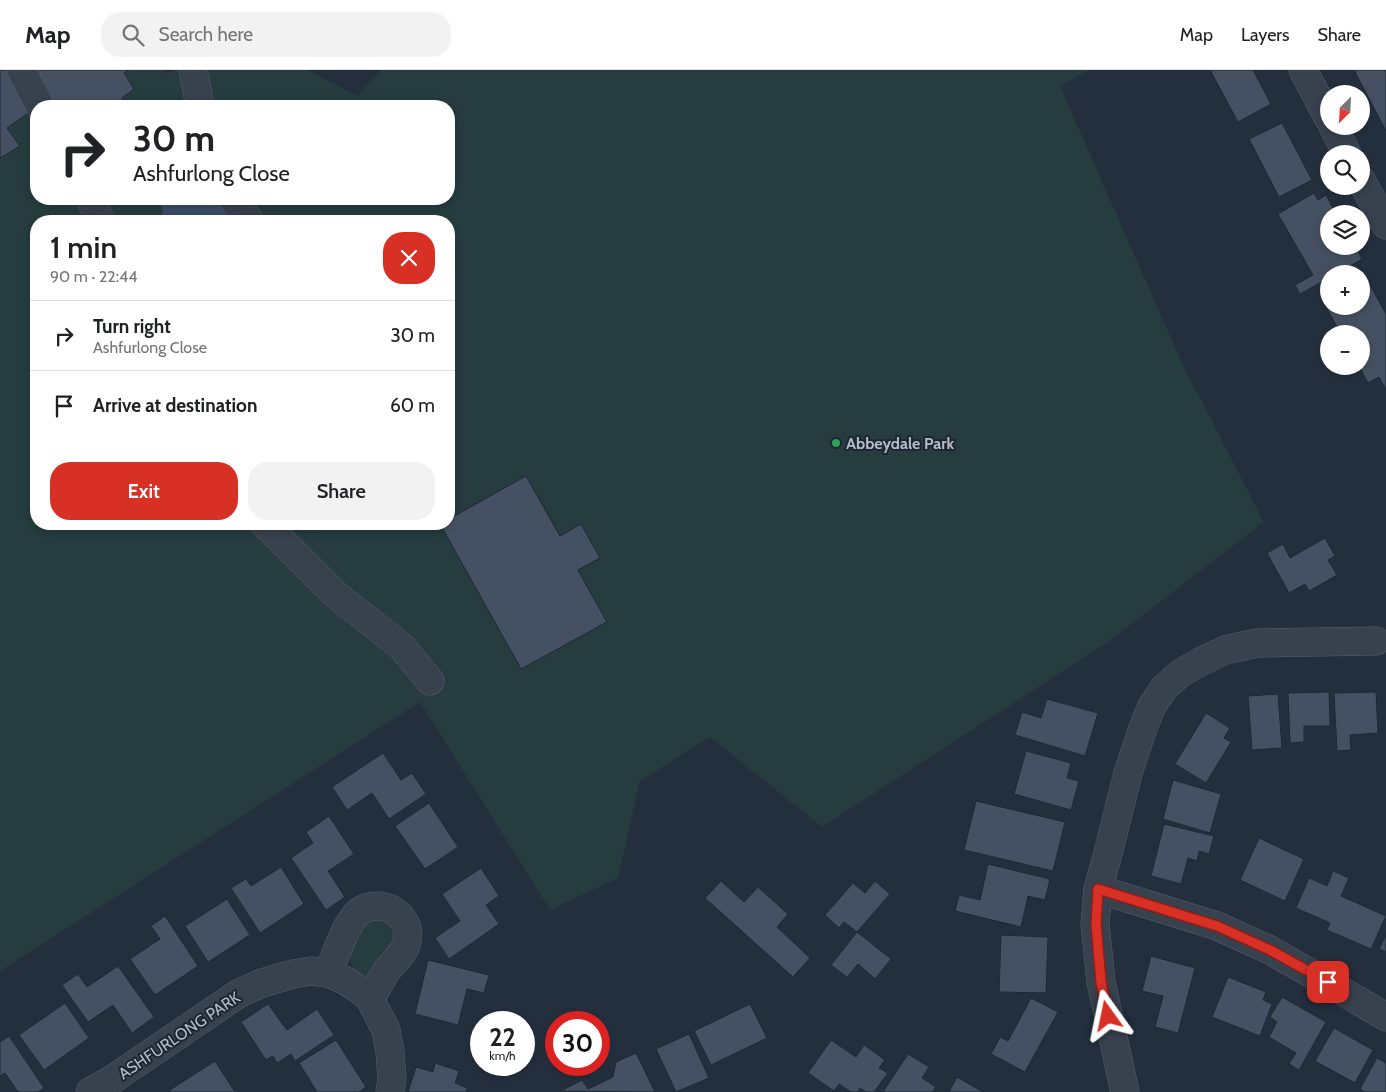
<!DOCTYPE html>
<html lang="en">
<head>
<meta charset="utf-8">
<style>
  :root { --surface:#fff; --page:#f2f2f2; --text:#202124; --muted:#757577; --line:#e0e0e0; --accent:#d93025 }
  body { margin:0; font-family:Cabin,sans-serif; background:var(--page); color:var(--text); height:100vh; display:flex; flex-direction:column; font-size:19px; white-space:nowrap }
  * { box-sizing:border-box; margin:0 }
  p { font-size:16px; color:var(--muted) }
  .icon { flex:none; width:28px; height:28px; fill:none; stroke:currentColor; stroke-width:2; stroke-linecap:round; stroke-linejoin:round }
  .map { position:relative; flex:1; overflow:hidden }
  .sheet { position:absolute; left:30px; top:145px; width:425px; height:315px; display:flex; flex-direction:column; background:var(--surface); border-radius:20px; box-shadow:0 2px 8px #0003 }
  .sheet>* { flex:none }
  .guide { position:absolute; left:30px; top:30px; width:425px; height:105px; border-radius:20px; box-shadow:0 2px 8px #0003; background:#fff; color:var(--text); overflow:hidden }
  .needle { width:32px; rotate:204deg }
  .fabs { position:absolute; left:1320px; top:15px; display:grid; gap:10px }
  .fabs a { display:grid; place-items:center; width:50px; height:50px; border-radius:50%; background:var(--surface); box-shadow:0 2px 8px #0003; font-size:25px }
  .speed { position:absolute; left:470px; top:941px; display:flex; gap:10px; font-size:25px; font-weight:700; text-align:center }
  .speed>* { display:grid; place-content:center; width:65px; height:65px; border-radius:50%; background:var(--surface); box-shadow:0 2px 8px #0003; line-height:1 }
  .speed small { font-size:12px; font-weight:400 }
  .speed .limit { border:8px solid #d22; background:#fff; color:#111 }
  .pin { position:absolute; display:grid; place-items:center; width:42px; height:42px; color:#fff; margin:-21px; border-radius:10px; box-shadow:0 2px 8px #0006 }
  .me { position:absolute; width:55px; margin:-28px; rotate:348deg; stroke-linejoin:round; filter:drop-shadow(0 0 4px #0008) }
  .turn { display:flex; align-items:center; gap:18px; height:105px; padding:0 20px; font-size:22px }
  .turn .icon { width:65px; height:65px; stroke-width:2.5 }
  .turn b { display:block; font-size:35px; line-height:42px }
  .round { display:grid; place-items:center; flex:none; width:52px; height:52px; border-radius:20px; background:var(--page) }
  .summary { display:flex; align-items:center; justify-content:space-between; height:85px; padding:0 20px }
  h1 { font-size:30px; font-weight:600; line-height:38px }
  .button { display:flex; gap:10px; margin-top:auto; padding:10px 20px }
  .button a { flex:1; height:58px; border-radius:20px; background:var(--accent); color:#fff; font-size:20px; font-weight:600; line-height:58px; text-align:center }
  .button a+a { background:var(--page); color:var(--text) }
  ul { padding:0; list-style:none }
  li { display:flex; align-items:center; gap:15px; height:70px; padding:0 20px; border-top:1px solid var(--line) }
  li div { flex:1 }
  li b { display:block; font-size:19px }
  li em { font-style:normal }
  header { display:flex; align-items:center; gap:30px; box-sizing:border-box; height:70px; padding:0 25px; background:var(--surface); border-bottom:1px solid var(--line) }
  header strong { font-size:24px }
  nav { display:flex; gap:28px; margin-inline-start:auto; font-size:18px }
  .search { width:350px; height:45px; background:var(--page); display:flex; align-items:center; gap:12px; box-sizing:border-box; padding:0 18px; border-radius:20px; color:var(--muted); font-size:19px }
  .map>svg:first-child { display:block }
  .green { fill:#263c3f; fill-rule:evenodd }
  .water { fill:#394c67 }
  .building { fill:#455162; stroke:#1f2835 }
  .lines { fill:none; stroke-linecap:round; stroke-linejoin:round }
  .minor-casing { stroke:#565f6c; stroke-width:29 }
  .minor { stroke:#38414e; stroke-width:28 }
  .route-casing { stroke:#8d1f18; stroke-width:12 }
  .route { stroke:#d93025; stroke-width:9 }
  .leisure-dot { fill:#2e9e5b; stroke:#1d2633; stroke-width:2 }
  .labels { text-anchor:middle; stroke-width:4; stroke-linejoin:round; paint-order:stroke }
  .poi-label { font-size:16px; font-weight:bold; fill:#b4bcc9; stroke:#1d2633; text-anchor:start }
  .street-label { font-size:16px; fill:#b4bcc9; stroke:#1d2633 }
</style>
</head>
<body>
<header>
<strong>Map</strong>
<div class="search"><svg class="icon" aria-label="search" viewBox="0 0 24 24"><circle cx="10" cy="10" r="6"/><path d="M15 15l6 6"/></svg>Search here</div>
<nav><a>Map</a><a>Layers</a><a>Share</a></nav>
</header>
<div class="map">
<svg width="1386" height="1022" viewBox="0 0 1386 1022">
  <rect width="100%" height="100%" fill="#242f3e"/>
  <g class="green">
    <path d="M0,0H165L167,3L172,0H307L358,26L381,0H1089L1060,16L1182,293L1264,452L1108,572L822,757L710,667L640,711L618,808L550,840L420,632L0,901ZM36,36H449V129H36ZM36,151H449V454H36Z"/>
    <path d="M379,847L392,854L396,871L383,882L368,910L354,902L348,882L365,852Z"/>
  </g>
  <path class="water" d="M150,129H216L232,151H161L163,138L155,131Z"/>
  <g class="building">
    <path d="M0,0H7L33,40L7,58L20,76L0,88Z"/>
    <path d="M34,0H129L124,3L134,19L122,28L127,36H54Z"/>
    <path d="M1210,0H1253L1271,34L1238,52Z"/>
    <path d="M1354,0H1386V61Z"/>
    <path d="M1282,53L1312,110L1279,127L1249,69Z"/>
    <path d="M1314,123L1318,130L1326,125L1336,144H1329V176H1355L1362,189L1336,204H1329V208L1300,224L1295,215L1313,205L1278,144Z"/>
    <path d="M1363,202L1386,244V320L1379,307L1368,313L1359,296H1361V264H1341L1320,226L1329,221V236H1361V204Z"/>
    <path d="M526,406L560,466L581,454L600,488L578,500L607,552L521,599L440,454H449V449Z"/>
    <path d="M1325,468L1335,486L1328,490L1337,505L1309,521L1305,514L1289,523L1267,483L1283,474L1290,488Z"/>
    <path d="M1329,622L1330,656H1304V672L1290,673L1288,623Z"/>
    <path d="M1376,622L1378,663L1350,665L1351,680L1337,681L1334,623Z"/>
    <path d="M1278,624L1282,678L1252,680L1248,626Z"/>
    <path d="M1047,629L1098,643L1085,686L1015,665L1022,642L1041,648Z"/>
    <path d="M1206,643L1230,658L1224,668L1231,672L1206,713L1175,694Z"/>
    <path d="M1026,681L1071,693L1067,708L1079,711L1071,740L1014,724Z"/>
    <path d="M383,683L401,710L412,703L426,724L389,749L372,723L347,740L332,717Z"/>
    <path d="M1173,710L1221,724L1210,763L1163,749Z"/>
    <path d="M976,731L1065,752L1053,801L964,780Z"/>
    <path d="M429,733L458,777L425,799L395,756Z"/>
    <path d="M329,746L354,784L328,801L345,827L326,840L291,788L313,773L306,762Z"/>
    <path d="M1164,754L1214,766L1209,784L1199,781L1197,791L1188,788L1181,814L1151,806Z"/>
    <path d="M1259,768L1304,789L1285,831L1240,810Z"/>
    <path d="M988,794L1050,809L1045,830L1028,826L1021,857L955,841L959,825L980,830Z"/>
    <path d="M281,797L304,834L260,863L231,818L246,809L251,816Z"/>
    <path d="M481,798L499,826L486,835L499,854L449,889L435,868L460,851L442,824Z"/>
    <path d="M1333,801L1349,808L1341,826L1386,846L1371,879L1327,860L1330,853L1296,838L1309,808L1327,816Z"/>
    <path d="M721,811L744,832L758,817L788,844L777,857L810,888L793,907L705,828Z"/>
    <path d="M875,811L890,824L857,862L844,852L839,858L825,845L853,813L865,823Z"/>
    <path d="M227,829L250,865L208,892L185,856Z"/>
    <path d="M165,846L198,896L155,925L130,889L160,869L151,856Z"/>
    <path d="M857,862L891,889L875,909L858,894L847,907L831,895Z"/>
    <path d="M1001,865L1048,867L1046,923L999,922Z"/>
    <path d="M1386,865V882L1379,879Z"/>
    <path d="M1151,886L1195,898L1178,963L1155,957L1163,926L1142,921Z"/>
    <path d="M428,890L489,905L484,923L467,919L458,955L415,944Z"/>
    <path d="M118,896L154,947L132,963L113,935L88,952L62,915L78,904L87,917Z"/>
    <path d="M1228,907L1266,922L1263,930L1272,934L1260,966L1212,947Z"/>
    <path d="M1282,927L1326,952L1299,1000L1289,994L1296,983L1269,967L1277,952L1270,947Z"/>
    <path d="M1031,928L1058,942L1025,1002L991,984L1000,967L1008,971Z"/>
    <path d="M65,933L89,968L44,1000L19,965Z"/>
    <path d="M268,934L287,960L317,939L334,965L295,991L291,984L277,993L273,986L266,990L241,952Z"/>
    <path d="M750,934L767,968L711,995L694,961Z"/>
    <path d="M1334,958L1373,980L1355,1013L1315,991Z"/>
    <path d="M689,964L709,1008L676,1022L656,979Z"/>
    <path d="M9,966L44,1018L38,1022H18L5,1003L0,1006V972Z"/>
    <path d="M336,970L366,1017L359,1022H317L299,993Z"/>
    <path d="M831,970L856,987L864,975L885,990L879,998L888,1003L874,1022H866L860,1018L857,1022H851L839,1014L834,1021L808,1003Z"/>
    <path d="M636,983L655,1022L561,1021L582,1010L588,1019L613,1007L616,992Z"/>
    <path d="M908,984L929,997L922,1008L936,1017L932,1022H883Z"/>
    <path d="M1377,988L1386,993V1022H1365L1360,1019Z"/>
    <path d="M215,991L235,1022H171L170,1020Z"/>
    <path d="M435,993L459,1001L455,1013L467,1018L466,1022H408L416,997L433,1002Z"/>
    <path d="M957,1007L983,1022H949Z"/>
  </g>
  <g class="lines">
    <defs>
      <g id="minor">
        <path d="M21,0L40,36"/>
        <path d="M193,0L200,36"/>
        <path d="M1303,0L1329,49"/>
        <path d="M1333,56L1347,84"/>
        <path d="M1361,110L1386,155"/>
        <path d="M90,129L101,151"/>
        <path d="M233,129L250,151"/>
        <path d="M265,454L335,524L402,577L430,611"/>
        <path d="M1098,819L1217,856L1270,880L1342,921L1386,947"/>
        <path d="M328,903C335,887 346,852 359,842C382,825 416,847 406,875C403,884 394,892 388,899C382,908 376,919 370,929"/>
        <path d="M90,1022L110,1011L238,924L262,913L293,904L311,901L328,903L344,910L360,920L370,929L386,960L390,982L392,1008L390,1022"/>
        <path d="M1125,1022L1101,912L1095,854L1098,819L1107,787L1128,703L1143,658L1152,636L1164,618L1181,603L1202,591L1225,580L1257,573L1376,571"/>
      </g>
    </defs>
    <use href="#minor" class="minor-casing"/>
    <use href="#minor" class="minor"/>
  </g>
  <g class="lines">
    <defs>
      <path id="route" d="M1108,946L1101,912L1096,854L1098,819L1217,856L1270,880L1328,912"/>
    </defs>
    <use href="#route" class="route-casing"/>
    <use href="#route" class="route"/>
  </g>
  <circle class="leisure-dot" cx="836" cy="373" r="5"/>
  <g class="labels">
    <g class="poi-label">
      <text x="846" y="379">Abbeydale Park</text>
    </g>
    <g class="street-label">
      <text transform="translate(179 965) rotate(-34)" y="6">ASHFURLONG PARK</text>
    </g>
  </g>
</svg>
<div class="fabs">
<a><svg class="needle" viewBox="-14 -14 28 28"><path d="M0-13l5 13h-10z" fill="#e53935"/><path d="M0 13l5-13h-10z" fill="#757577"/></svg></a>
<a><svg class="icon" aria-label="search" viewBox="0 0 24 24"><circle cx="10" cy="10" r="6"/><path d="M15 15l6 6"/></svg></a>
<a><svg class="icon" aria-label="layers" viewBox="0 0 24 24"><path d="M12 4l9 5-9 5-9-5zM3 14l9 5 9-5"/></svg></a>
<a>+</a>
<a>−</a>
</div>
<div class="speed"><div>22<small>km/h</small></div><div class="limit">30</div></div>
<div class="pin" style="left:1328px;top:912px;background:#d93025"><svg class="icon" aria-label="arrive" viewBox="0 0 24 24"><path d="M6 21V4h12l-3 4 3 4H6"/></svg></div>
<svg class="me" style="left:1108px;top:946px" viewBox="-20 -20 40 40"><path d="M0-17L14 15 0 8-14 15z" fill="#d93025" stroke="#fff" stroke-width="4"/></svg>
<div class="guide">
<div class="turn"><svg class="icon" aria-label="right" viewBox="0 0 24 24"><path d="M7 20v-9h11M14 6l5 5-5 5"/></svg><div><b>30 m</b>Ashfurlong Close</div></div>
</div>
<section class="sheet">
<div class="summary"><div><h1>1 min</h1><p>90 m · 22:44</p></div><a class="round" style="background:#d93025;color:#fff"><svg class="icon" aria-label="close" viewBox="0 0 24 24"><path d="M6 6l12 12M18 6L6 18"/></svg></a></div>
<ul>
<li><svg class="icon" aria-label="right" viewBox="0 0 24 24"><path d="M7 20v-9h11M14 6l5 5-5 5"/></svg><div><b>Turn right</b><p>Ashfurlong Close</p></div><em>30 m</em></li>
<li><svg class="icon" aria-label="arrive" viewBox="0 0 24 24"><path d="M6 21V4h12l-3 4 3 4H6"/></svg><div><b>Arrive at destination</b></div><em>60 m</em></li>
</ul>
<div class="button"><a>Exit</a><a>Share</a></div>
</section>
</div>
</body>
</html>
